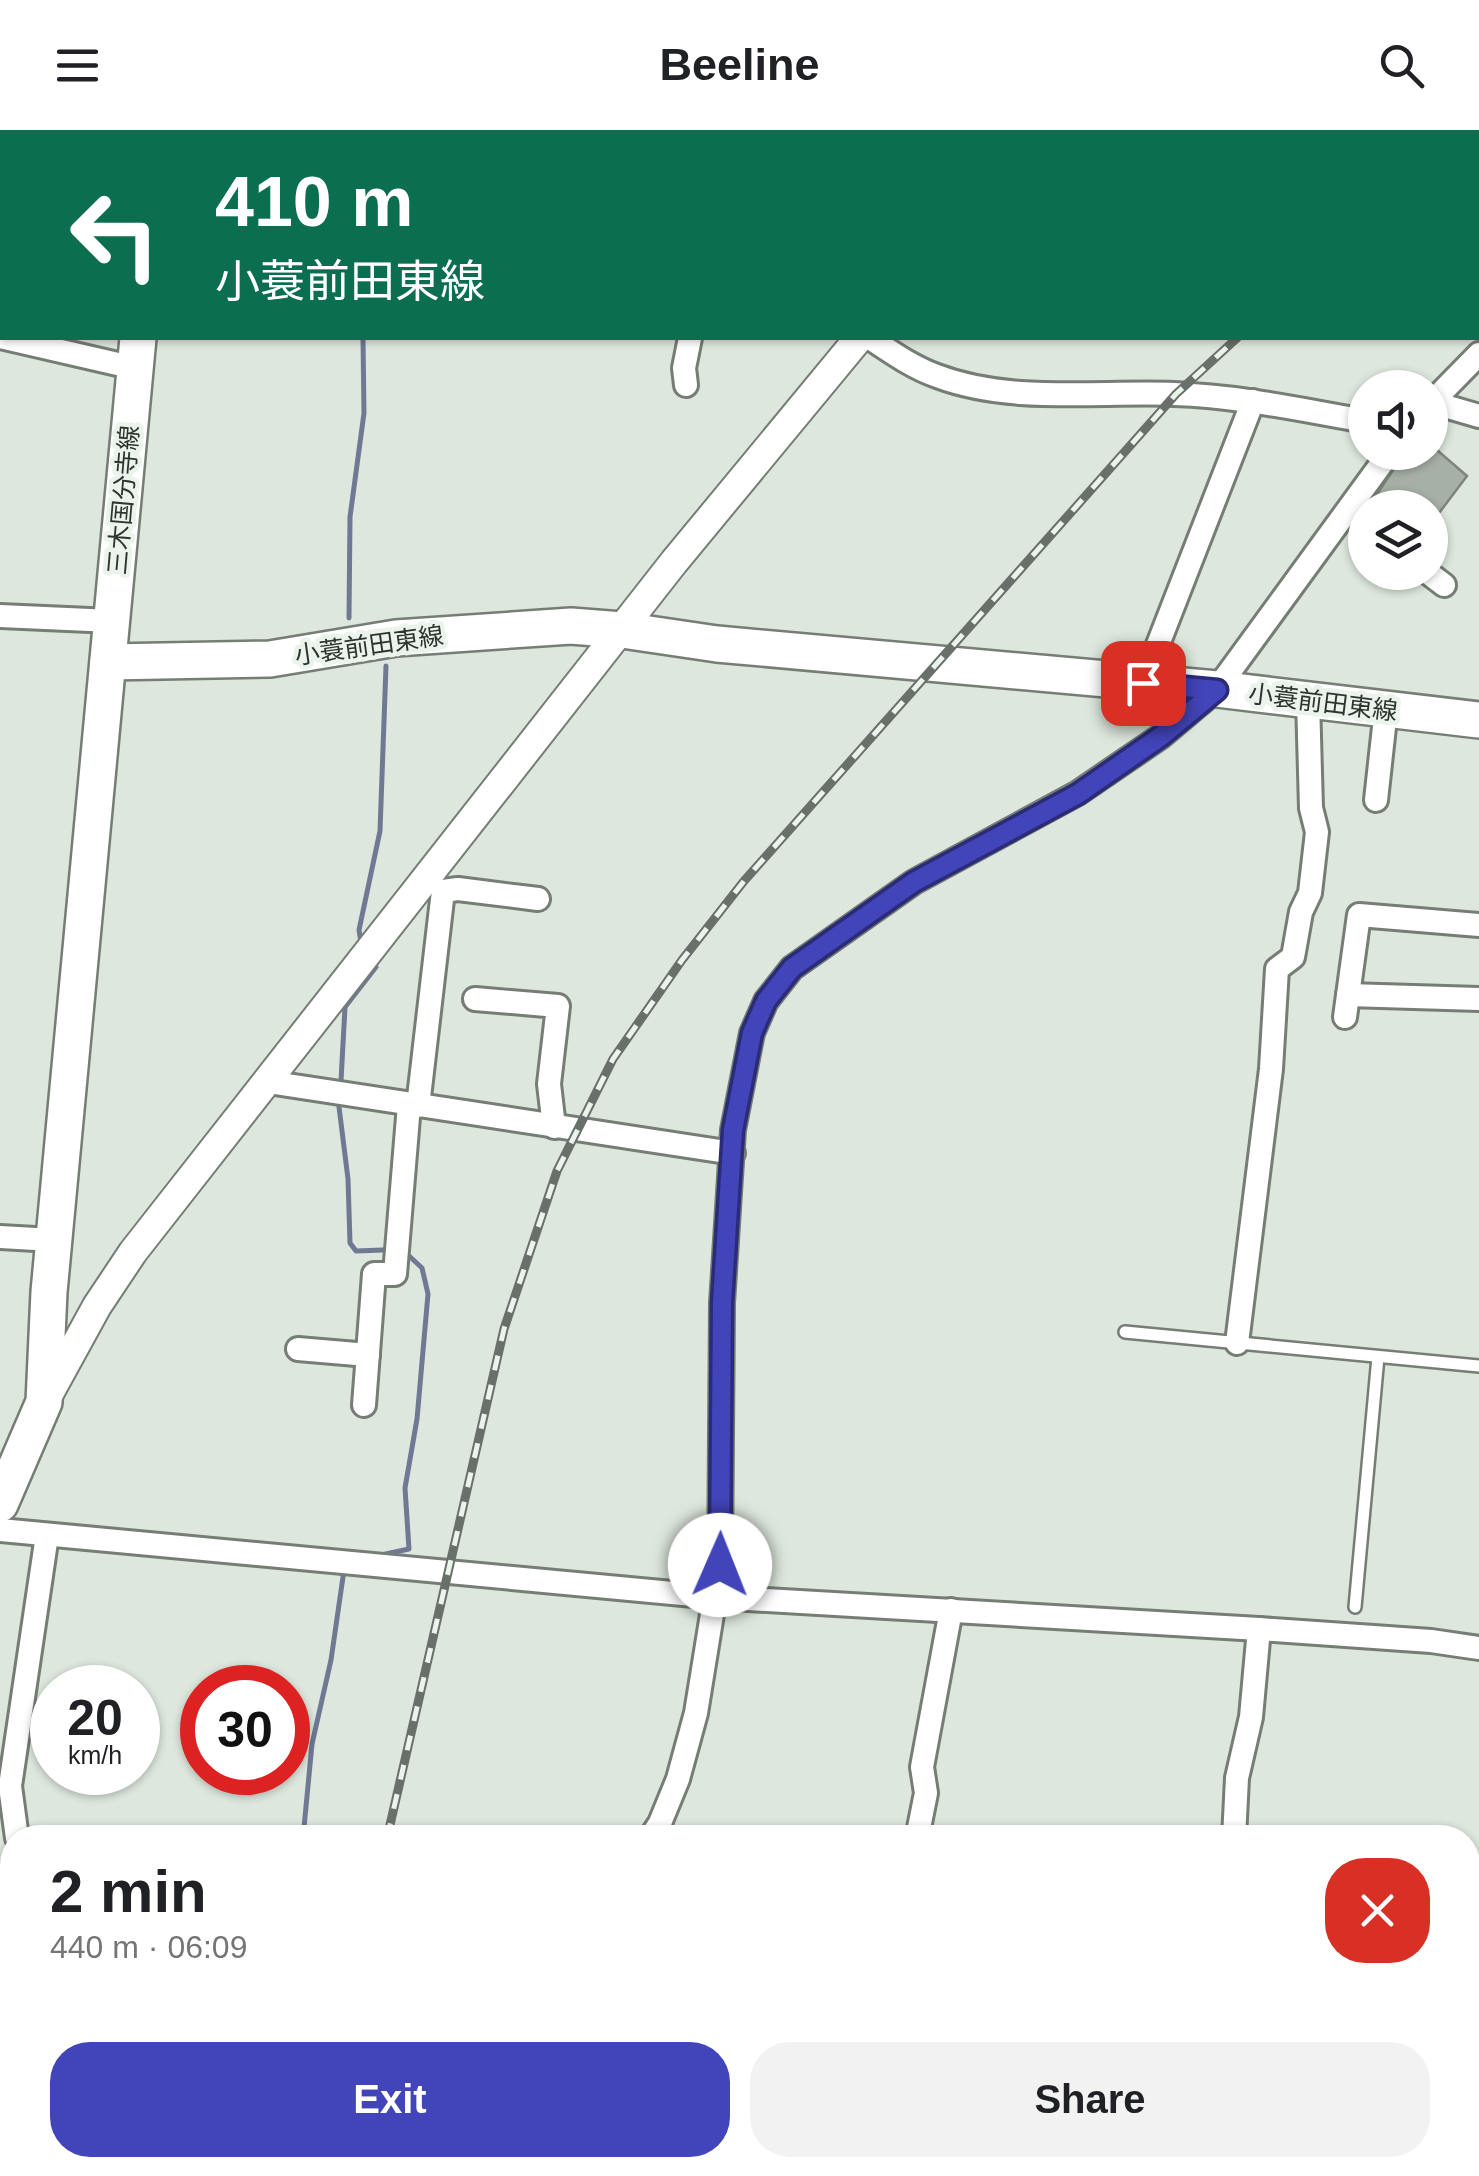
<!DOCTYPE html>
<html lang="en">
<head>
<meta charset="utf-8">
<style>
  :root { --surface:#fff; --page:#f2f2f2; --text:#202124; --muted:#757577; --accent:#4244b9 }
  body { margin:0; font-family:Helvetica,"Noto Sans JP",sans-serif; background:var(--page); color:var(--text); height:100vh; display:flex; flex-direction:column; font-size:38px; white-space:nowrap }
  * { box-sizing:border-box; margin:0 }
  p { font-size:32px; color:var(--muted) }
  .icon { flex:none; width:55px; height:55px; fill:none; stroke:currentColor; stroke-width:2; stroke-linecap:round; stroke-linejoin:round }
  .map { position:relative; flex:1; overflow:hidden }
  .panel { position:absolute; left:0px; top:1695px; width:1480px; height:352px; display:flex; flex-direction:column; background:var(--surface); border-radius:40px 40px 0 0; box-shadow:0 2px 8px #0004 }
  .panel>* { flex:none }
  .guide { position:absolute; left:0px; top:0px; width:1480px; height:210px; box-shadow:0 2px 8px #0004; background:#0b6e4f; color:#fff; overflow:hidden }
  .tools { position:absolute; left:1348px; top:240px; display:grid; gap:20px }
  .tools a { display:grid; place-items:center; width:100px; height:100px; border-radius:50%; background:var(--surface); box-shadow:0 2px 8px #0004; font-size:50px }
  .speed { position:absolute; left:30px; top:1535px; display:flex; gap:20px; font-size:50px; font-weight:700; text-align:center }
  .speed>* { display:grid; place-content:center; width:130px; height:130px; border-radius:50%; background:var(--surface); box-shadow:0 2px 8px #0004; line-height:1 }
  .speed small { font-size:25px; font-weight:400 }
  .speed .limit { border:15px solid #d22; background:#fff; color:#111 }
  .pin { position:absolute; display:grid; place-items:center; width:85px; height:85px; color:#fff; margin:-42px; border-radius:20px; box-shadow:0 5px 15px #0006 }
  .me { position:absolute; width:110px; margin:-55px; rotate:1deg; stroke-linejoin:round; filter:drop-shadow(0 0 8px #0008) }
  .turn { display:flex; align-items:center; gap:35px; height:210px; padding:0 50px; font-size:45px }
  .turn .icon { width:130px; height:130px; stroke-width:2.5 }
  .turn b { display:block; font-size:70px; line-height:85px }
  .round { display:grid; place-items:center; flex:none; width:105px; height:105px; border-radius:40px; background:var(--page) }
  .overview { display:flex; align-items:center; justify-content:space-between; height:170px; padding:0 50px }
  h1 { font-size:60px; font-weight:700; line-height:75px }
  .cta { display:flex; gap:20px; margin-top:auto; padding:20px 50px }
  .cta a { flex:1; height:115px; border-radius:40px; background:var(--accent); color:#fff; font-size:40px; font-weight:700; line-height:115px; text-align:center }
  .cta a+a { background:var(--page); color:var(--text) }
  header { display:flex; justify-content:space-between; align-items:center; height:130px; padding:0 50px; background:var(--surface); font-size:45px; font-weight:700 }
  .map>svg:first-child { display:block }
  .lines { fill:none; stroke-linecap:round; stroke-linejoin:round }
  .stream { stroke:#707894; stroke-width:5 }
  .building { fill:#a7b0a7; stroke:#7d857d; stroke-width:2.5 }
  .service-casing { stroke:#757d75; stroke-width:16 }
  .minor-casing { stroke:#757d75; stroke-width:28 }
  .tertiary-casing { stroke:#757d75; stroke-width:32 }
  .primary-casing { stroke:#757d75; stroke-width:40 }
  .path { stroke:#818881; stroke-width:4; stroke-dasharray:10 5; stroke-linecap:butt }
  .service { stroke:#fff; stroke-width:11 }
  .minor { stroke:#fff; stroke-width:22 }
  .tertiary { stroke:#fff; stroke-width:28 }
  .primary { stroke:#fff; stroke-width:35 }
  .rail-casing { stroke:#696f69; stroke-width:9 }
  .rail { stroke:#eaf4ea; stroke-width:5; stroke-dasharray:15; stroke-linecap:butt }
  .route-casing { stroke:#2b2c78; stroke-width:25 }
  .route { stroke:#4244b9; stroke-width:18 }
  .labels { text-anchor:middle; stroke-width:9; stroke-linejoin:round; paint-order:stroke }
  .street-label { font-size:25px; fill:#2f332f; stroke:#eaf4ea }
</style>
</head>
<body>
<header><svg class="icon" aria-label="menu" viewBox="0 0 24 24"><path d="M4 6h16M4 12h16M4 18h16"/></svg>Beeline<svg class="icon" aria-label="search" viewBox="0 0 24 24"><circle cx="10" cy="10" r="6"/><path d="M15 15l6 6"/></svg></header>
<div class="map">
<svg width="1479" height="2046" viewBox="0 0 1479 2046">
  <rect width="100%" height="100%" fill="#dde7dd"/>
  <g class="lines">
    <g class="stream">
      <path d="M375,2V0"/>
      <path d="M349,488L350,387L364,283L363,208"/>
      <path d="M361,812L359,800L380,701L386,536"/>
      <path d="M341,951L345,877L376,837"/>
      <path d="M339,977L348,1049L350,1113L356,1121L383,1120"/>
      <path d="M381,1425L409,1419L405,1358L417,1289L428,1164L422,1138L407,1124"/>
      <path d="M303,1708L312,1614L331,1530L344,1440"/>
      <path d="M6,1738L9,1709"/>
    </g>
  </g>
  <path class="building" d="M1430,314L1467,346L1430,395V378H1368L1405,322H1430Z"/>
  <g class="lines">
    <defs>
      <g id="service">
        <path d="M1125,1202L1479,1236"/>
        <path d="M1355,1477L1378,1227"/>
      </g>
      <g id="minor">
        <path d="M133,2V0"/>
        <path d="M730,2V0"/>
        <path d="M1229,2V0"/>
        <path d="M1269,2V0"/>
        <path d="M1478,185L1479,173"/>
        <path d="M0,207L135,238"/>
        <path d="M870,208C891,222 912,237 937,246C1011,274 1097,261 1174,264C1238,266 1302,280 1365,291"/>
        <path d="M686,255L684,238L690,208"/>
        <path d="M1431,272L1479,286"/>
        <path d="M1430,274L1479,224"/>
        <path d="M1427,442L1444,455"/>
        <path d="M0,486L112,491"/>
        <path d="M1143,553L1253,271"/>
        <path d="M1376,670L1386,579"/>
        <path d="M1348,865L1479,869"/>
        <path d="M475,869L558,876L549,954L554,997"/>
        <path d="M1345,887L1359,785L1479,795"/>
        <path d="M268,952L733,1023"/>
        <path d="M418,976L443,761L458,759L538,769"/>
        <path d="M0,1107L53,1110"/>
        <path d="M1237,1213L1271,939L1277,839L1293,827L1301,782L1310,763L1317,702L1311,678L1308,570"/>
        <path d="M298,1219L368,1225"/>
        <path d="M364,1275L374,1144H395L409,975"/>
        <path d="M0,1400L715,1467L1259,1499L1431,1511L1479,1518"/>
        <path d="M17,1708L10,1656L47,1405"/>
        <path d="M650,1708L660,1693L678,1649L696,1583L720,1435L722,1173L733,1000L752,903L766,871L792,838L914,752L1078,663L1160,607L1217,559L1390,322"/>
        <path d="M917,1708L926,1663L922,1637L951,1480"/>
        <path d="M1234,1708L1237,1648L1251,1587L1259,1499"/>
        <path d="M1468,1830L1479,1831"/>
        <path d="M0,1840L12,1741"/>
        <path d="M0,1969L12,1970"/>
        <path d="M1468,2026L1479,2027"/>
        <path d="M413,2046L419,2035"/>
        <path d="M859,2046L860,2035"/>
        <path d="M947,2046L948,2035"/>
        <path d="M1224,2046L1225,2035"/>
        <path d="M1348,2046L1349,2035"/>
      </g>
      <g id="tertiary">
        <path d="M1022,2L1024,0"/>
        <path d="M46,1269L97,1176L133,1122L674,432L859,208"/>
      </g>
      <g id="primary">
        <path d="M157,2L158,0"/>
        <path d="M108,532L270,529L396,508L571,496L622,500L717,514L1217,559L1479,590"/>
        <path d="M0,1374L44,1272L49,1162L138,208"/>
      </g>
    </defs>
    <use href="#service" class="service-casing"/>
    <use href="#minor" class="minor-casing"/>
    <use href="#tertiary" class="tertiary-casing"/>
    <use href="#primary" class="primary-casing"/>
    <g class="path">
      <path d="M36,1701L146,1708"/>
      <path d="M294,2046L296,2035"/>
    </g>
    <use href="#service" class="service"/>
    <use href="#minor" class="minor"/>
    <use href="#tertiary" class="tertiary"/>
    <use href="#primary" class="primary"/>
    <defs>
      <g id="rail">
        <path d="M1478,11L1479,10"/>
        <path d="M387,1708L504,1199L557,1041L613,929L682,830L744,751L1176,264L1237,208"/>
        <path d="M308,2046L310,2035"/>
      </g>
    </defs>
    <use href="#rail" class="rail-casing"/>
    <use href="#rail" class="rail"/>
  </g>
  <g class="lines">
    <defs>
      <path id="route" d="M720,1435L722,1173L733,1000L752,903L766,871L792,838L914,752L1078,664L1160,607L1217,560L1143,553"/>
    </defs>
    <use href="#route" class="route-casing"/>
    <use href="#route" class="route"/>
  </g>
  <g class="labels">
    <g class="street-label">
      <text transform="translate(123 370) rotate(-85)" y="9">三木国分寺線</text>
      <text transform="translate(369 515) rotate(-8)" y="9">小蓑前田東線</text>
      <text transform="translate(1323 572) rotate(7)" y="9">小蓑前田東線</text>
    </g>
  </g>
</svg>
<div class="tools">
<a><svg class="icon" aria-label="sound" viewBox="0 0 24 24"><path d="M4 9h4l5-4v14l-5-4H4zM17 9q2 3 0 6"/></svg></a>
<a><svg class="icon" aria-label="layers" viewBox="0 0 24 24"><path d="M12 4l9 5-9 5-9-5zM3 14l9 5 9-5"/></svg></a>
</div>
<div class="speed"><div>20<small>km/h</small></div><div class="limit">30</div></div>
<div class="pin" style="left:1143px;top:553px;background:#d93025"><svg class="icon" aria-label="arrive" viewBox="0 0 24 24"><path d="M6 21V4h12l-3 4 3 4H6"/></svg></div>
<svg class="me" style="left:720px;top:1435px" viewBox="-20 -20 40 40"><circle r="19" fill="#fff"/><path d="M0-13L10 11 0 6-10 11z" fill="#4244b9"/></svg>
<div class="guide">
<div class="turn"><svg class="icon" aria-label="left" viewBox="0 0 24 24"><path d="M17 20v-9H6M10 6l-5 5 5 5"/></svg><div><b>410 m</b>小蓑前田東線</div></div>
</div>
<section class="panel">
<div class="overview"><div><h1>2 min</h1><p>440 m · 06:09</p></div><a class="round" style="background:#d93025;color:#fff"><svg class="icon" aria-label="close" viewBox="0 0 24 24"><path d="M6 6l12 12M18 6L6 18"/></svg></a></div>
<div class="cta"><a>Exit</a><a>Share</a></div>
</section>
</div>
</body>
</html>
